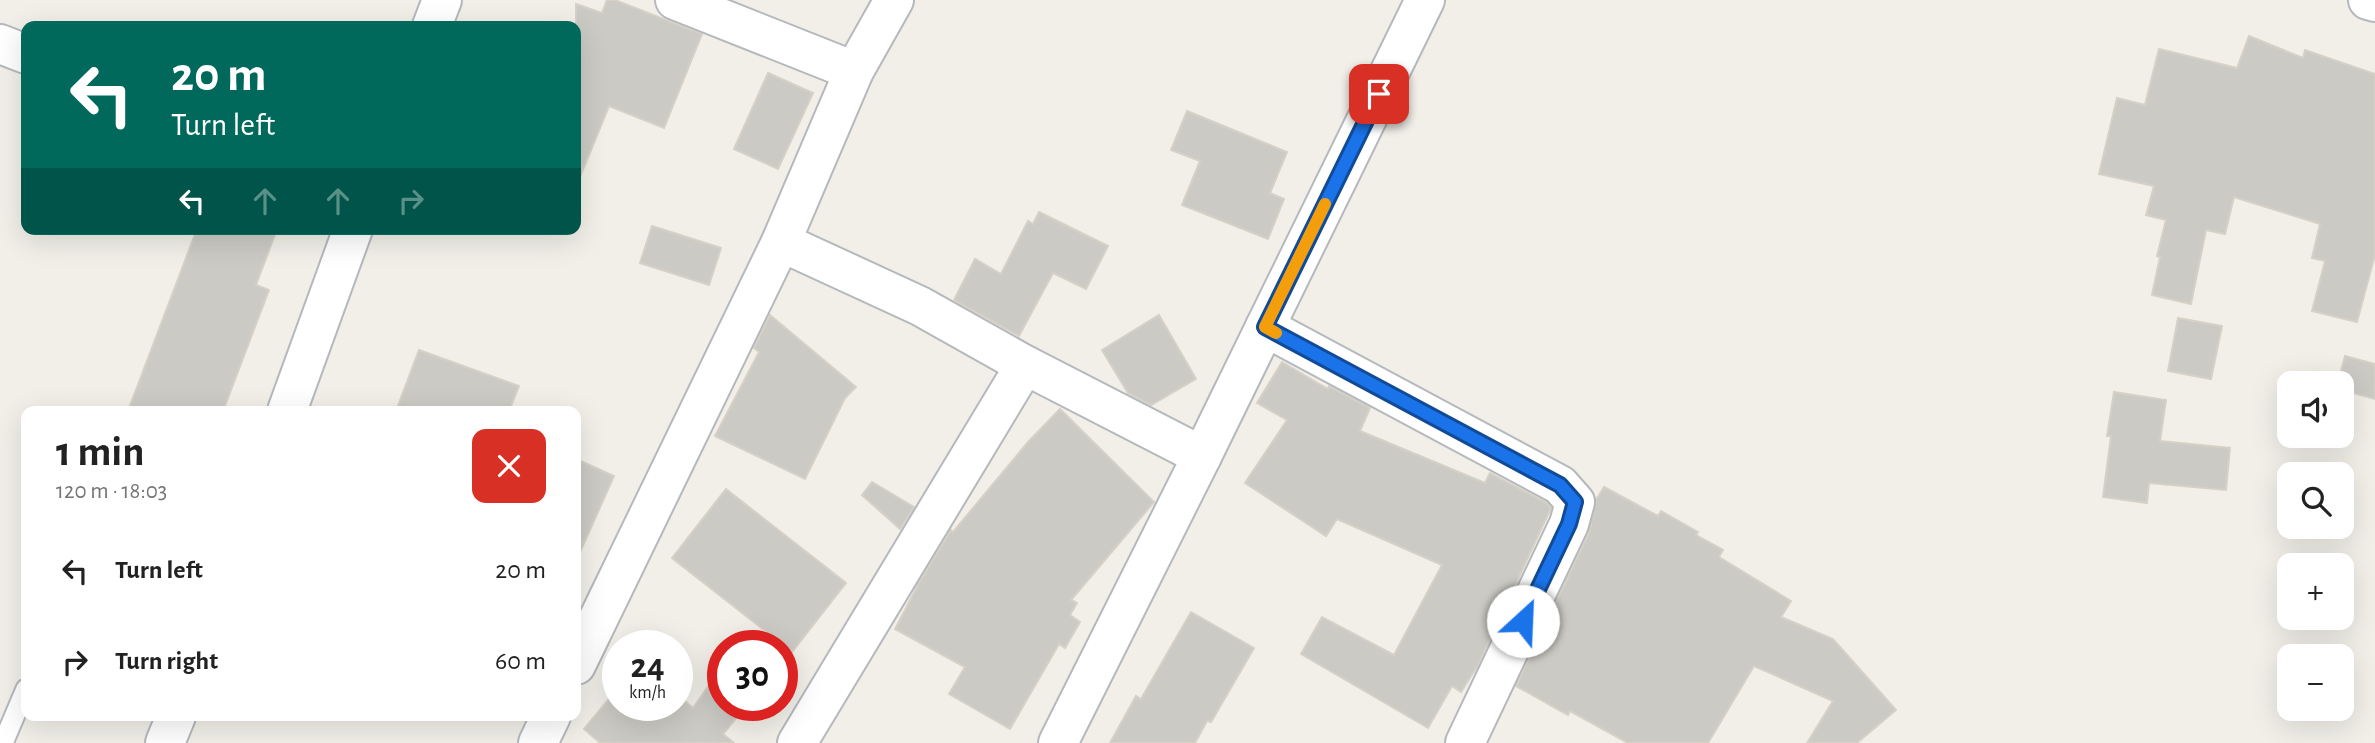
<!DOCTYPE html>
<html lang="en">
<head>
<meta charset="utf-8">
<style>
  :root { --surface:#fff; --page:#f6f6f6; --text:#222; --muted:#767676 }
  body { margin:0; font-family:"Alegreya Sans",sans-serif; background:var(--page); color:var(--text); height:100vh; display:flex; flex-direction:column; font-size:26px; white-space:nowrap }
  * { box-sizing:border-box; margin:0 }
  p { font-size:23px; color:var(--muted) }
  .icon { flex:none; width:38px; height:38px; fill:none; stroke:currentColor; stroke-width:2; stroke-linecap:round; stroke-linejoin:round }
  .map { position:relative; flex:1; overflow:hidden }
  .side { position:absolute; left:21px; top:406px; width:560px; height:315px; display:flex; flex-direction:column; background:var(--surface); border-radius:14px; box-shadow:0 7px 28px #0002 }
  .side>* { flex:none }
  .hud { position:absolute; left:21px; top:21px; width:560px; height:214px; border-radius:14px; box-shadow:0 7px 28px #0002; background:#00695c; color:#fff; overflow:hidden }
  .fabs { position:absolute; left:2277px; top:371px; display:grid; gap:14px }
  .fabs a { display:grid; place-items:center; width:77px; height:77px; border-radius:14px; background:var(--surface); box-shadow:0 7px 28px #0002; font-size:35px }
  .speed { position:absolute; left:602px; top:630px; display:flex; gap:14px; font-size:35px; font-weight:700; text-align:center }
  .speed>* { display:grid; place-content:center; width:91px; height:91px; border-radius:50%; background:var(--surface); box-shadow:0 7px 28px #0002; line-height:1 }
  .speed small { font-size:18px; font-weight:400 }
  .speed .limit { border:10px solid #d22; background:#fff; color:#111 }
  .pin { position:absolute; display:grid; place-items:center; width:60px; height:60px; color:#fff; margin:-30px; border-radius:14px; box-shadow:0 4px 10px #0006 }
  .me { position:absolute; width:77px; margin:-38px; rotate:25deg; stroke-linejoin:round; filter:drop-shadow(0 0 5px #0008) }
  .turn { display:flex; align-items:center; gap:24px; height:147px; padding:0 35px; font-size:32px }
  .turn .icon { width:91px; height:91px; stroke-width:2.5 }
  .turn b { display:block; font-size:49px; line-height:60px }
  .lanes { display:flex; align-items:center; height:66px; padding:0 35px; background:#0003; justify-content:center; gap:35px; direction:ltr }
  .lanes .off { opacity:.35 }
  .round { display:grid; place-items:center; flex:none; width:74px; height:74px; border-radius:14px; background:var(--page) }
  .head { display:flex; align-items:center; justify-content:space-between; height:119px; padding:0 35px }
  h1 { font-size:42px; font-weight:600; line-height:52px }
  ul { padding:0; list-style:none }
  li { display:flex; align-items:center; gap:21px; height:91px; padding:0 35px }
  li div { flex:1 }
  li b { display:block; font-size:26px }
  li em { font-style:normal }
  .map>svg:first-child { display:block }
  .building { fill:#cccac5; stroke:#d6d1c6; stroke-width:2 }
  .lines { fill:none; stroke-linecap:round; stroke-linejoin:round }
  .service-casing { stroke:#b5b8bc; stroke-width:23 }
  .minor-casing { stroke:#b5b8bc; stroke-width:42 }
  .service { stroke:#fff; stroke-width:19 }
  .minor { stroke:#fff; stroke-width:38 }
  .route-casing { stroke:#114b97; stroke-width:18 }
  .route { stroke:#1a73e8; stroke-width:12 }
  .slow { stroke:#f59e0b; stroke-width:12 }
</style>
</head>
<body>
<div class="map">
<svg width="2375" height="743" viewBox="0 0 2375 743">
  <rect width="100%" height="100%" fill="#f1efe8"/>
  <g class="building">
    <path d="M607,0H615L702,34L664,128L609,106L577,184L576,4L602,13Z"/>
    <path d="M2249,36L2303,58L2305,50L2375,74V255L2357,322L2312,311L2325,261L2312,258L2320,224L2234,197L2225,234L2206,230L2191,304L2152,295L2160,257L2157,256L2166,220L2146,215L2154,186L2099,174L2117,98L2145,105L2159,49L2237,68Z"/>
    <path d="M768,73L813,93L778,169L734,149Z"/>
    <path d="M1187,111L1287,152L1270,193L1284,199L1268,239L1182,205L1200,161L1171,150Z"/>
    <path d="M1039,212L1108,246L1086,289L1053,273L1019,336L954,300L975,259L1001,274L1028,221L1033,224Z"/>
    <path d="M652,226L721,248L709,285L640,263Z"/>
    <path d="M197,229H277L256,285L269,290L223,411H128Z"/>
    <path d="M770,315L856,387L845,398L805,479L715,436L759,352L754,348Z"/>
    <path d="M1159,315L1196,379L1151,405L1128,393L1102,350Z"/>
    <path d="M2178,318L2222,326L2211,379L2168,371Z"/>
    <path d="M419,350L519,386L509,411H396Z"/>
    <path d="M2345,356L2375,364V399L2342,390V383H2338Z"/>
    <path d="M1282,362L1328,389L1329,386L1370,408L1360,431L1485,483L1490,473L1547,503L1551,508L1478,665L1461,692L1452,686L1428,728L1301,654L1322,617L1394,655L1442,565L1337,519L1326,536L1245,483L1287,420L1257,403Z"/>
    <path d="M2114,392L2166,400L2160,441L2230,448L2226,490L2149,483L2147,503L2103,497L2111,436H2107Z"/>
    <path d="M1060,409L1154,502L1071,600L1077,603L1070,615L1080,622L1065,648L1059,644L1010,729L949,694L965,667L895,629L919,583L951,530L953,532L1028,442Z"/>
    <path d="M576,459L614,476L576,561Z"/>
    <path d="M872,482L914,507L900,529L862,495Z"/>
    <path d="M1604,487L1658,516L1661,511L1698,532L1696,535L1723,550L1719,557L1791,601L1781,617L1833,639L1896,710L1857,743H1807L1833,701L1754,666L1708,743H1628L1570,711L1568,715L1516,686L1589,533L1596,500Z"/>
    <path d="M726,489L846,583L792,652L672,558Z"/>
    <path d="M1191,612L1254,648L1211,722L1207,721L1195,743H1110L1136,696L1141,699Z"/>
    <path d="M723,665V705H747L723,734L734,743H600L584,729L618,688V705H677V694L693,708Z"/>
  </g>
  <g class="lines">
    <defs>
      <path id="service" d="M3,743L26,689"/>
      <g id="minor">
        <path d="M675,0L854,71"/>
        <path d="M894,0L854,71L781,242L920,306L1025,365L1202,456"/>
        <path d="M2368,0L2375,2"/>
        <path d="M432,26L442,0"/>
        <path d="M0,44L26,54"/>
        <path d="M1265,327L1560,485L1575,502L1569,524L1465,743"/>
        <path d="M287,411L353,229"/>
        <path d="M576,665L781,242"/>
        <path d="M165,743L176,716"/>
        <path d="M538,743L551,716"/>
        <path d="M797,743L1025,365"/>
        <path d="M1058,743L1202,456L1425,0"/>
      </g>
    </defs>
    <use href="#service" class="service-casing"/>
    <use href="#minor" class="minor-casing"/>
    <use href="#service" class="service"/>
    <use href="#minor" class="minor"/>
  </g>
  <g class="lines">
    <defs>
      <path id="route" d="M1379,94L1265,327L1560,485L1575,502L1569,524L1523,621"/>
    </defs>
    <use href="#route" class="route-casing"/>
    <use href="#route" class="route"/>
    <path class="slow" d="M1276,333L1265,327L1325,204"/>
  </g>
</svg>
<div class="fabs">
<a><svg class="icon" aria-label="sound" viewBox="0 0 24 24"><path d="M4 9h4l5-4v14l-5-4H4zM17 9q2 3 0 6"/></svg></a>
<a><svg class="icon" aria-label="search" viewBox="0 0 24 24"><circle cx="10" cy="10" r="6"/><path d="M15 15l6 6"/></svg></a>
<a>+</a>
<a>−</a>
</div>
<div class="speed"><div>24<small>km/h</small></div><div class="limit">30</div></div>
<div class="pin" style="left:1379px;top:94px;background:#d93025"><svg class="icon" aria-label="arrive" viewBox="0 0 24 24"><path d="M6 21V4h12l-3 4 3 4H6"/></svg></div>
<svg class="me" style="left:1523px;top:621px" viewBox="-20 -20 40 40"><circle r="19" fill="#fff"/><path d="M0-13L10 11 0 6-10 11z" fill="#1a73e8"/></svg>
<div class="hud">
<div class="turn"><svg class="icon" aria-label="left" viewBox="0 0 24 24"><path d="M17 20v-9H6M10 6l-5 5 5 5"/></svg><div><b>20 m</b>Turn left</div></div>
<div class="lanes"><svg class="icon" aria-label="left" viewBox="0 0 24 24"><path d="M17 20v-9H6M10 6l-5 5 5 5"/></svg><svg class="icon off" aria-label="ahead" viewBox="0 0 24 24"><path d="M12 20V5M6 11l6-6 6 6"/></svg><svg class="icon off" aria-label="ahead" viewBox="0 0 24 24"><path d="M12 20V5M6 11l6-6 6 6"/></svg><svg class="icon off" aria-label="right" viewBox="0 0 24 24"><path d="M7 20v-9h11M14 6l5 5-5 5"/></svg></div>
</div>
<section class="side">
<div class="head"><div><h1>1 min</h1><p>120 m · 18:03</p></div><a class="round" style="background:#d93025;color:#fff"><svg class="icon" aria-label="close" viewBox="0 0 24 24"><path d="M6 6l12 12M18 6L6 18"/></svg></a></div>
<ul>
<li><svg class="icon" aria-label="left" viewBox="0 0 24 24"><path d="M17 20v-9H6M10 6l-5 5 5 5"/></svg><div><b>Turn left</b></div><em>20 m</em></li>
<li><svg class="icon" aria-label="right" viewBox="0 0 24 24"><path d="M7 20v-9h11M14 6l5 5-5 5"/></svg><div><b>Turn right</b></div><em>60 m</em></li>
</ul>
</section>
</div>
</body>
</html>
